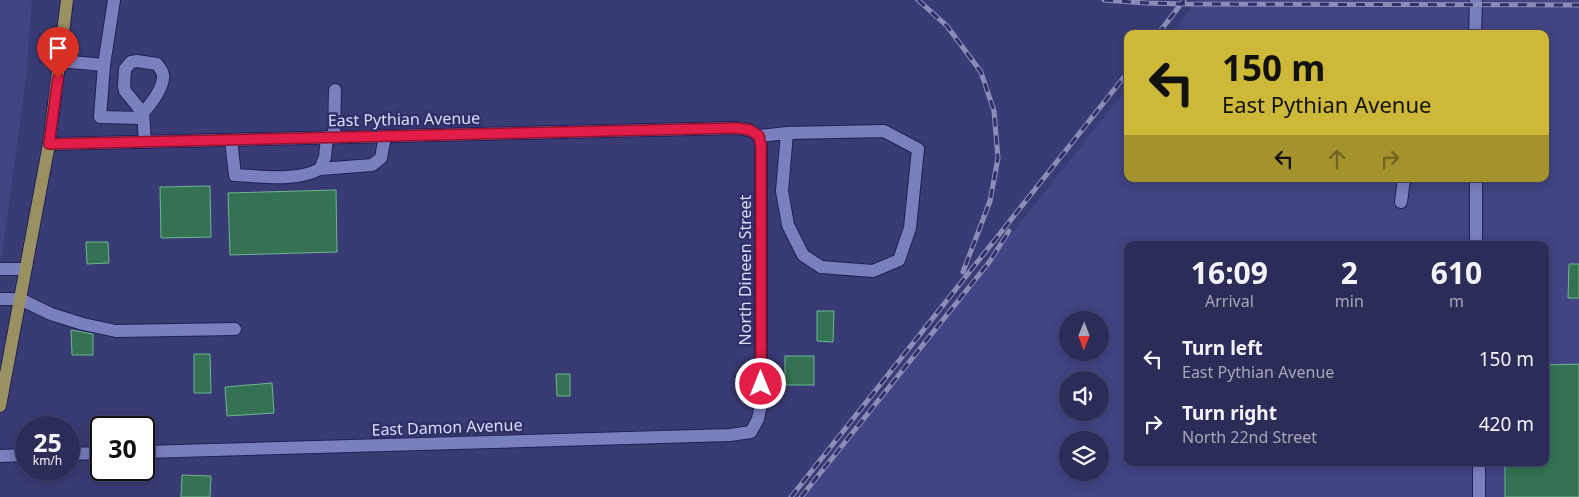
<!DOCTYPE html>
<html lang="en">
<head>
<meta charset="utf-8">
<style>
  :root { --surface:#2b2c57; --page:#373861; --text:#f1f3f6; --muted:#a6a7ba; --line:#47486d }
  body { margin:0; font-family:"Noto Sans",sans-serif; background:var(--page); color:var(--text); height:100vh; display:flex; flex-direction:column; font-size:19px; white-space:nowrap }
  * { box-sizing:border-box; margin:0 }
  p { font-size:16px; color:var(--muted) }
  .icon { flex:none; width:28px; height:28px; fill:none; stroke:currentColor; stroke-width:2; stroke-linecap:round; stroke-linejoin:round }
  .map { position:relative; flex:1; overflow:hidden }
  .side { position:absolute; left:1124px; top:241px; width:425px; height:225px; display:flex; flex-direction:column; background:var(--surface); border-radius:10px; box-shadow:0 2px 12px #0003,0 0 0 1px var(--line) }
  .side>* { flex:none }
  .hud { position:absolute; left:1124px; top:30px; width:425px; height:152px; border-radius:10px; box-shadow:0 2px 12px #0003,0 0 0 1px var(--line); background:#ceb837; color:#111; overflow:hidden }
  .needle { width:32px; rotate:181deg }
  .fabs { position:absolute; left:1059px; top:311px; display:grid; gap:10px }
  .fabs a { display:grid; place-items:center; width:50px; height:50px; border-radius:50%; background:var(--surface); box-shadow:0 2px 12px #0003,0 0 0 1px var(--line); font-size:25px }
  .speed { position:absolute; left:15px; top:416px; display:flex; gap:10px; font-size:25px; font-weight:700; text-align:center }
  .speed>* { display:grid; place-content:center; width:65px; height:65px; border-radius:50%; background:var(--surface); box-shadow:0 2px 12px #0003,0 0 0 1px var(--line); line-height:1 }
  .speed small { font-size:12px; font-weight:400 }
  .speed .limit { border:2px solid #111; border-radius:8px; background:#fff; color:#111 }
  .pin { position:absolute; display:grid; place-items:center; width:42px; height:42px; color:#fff; margin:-51px -21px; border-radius:50% 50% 50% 0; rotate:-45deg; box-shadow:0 0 5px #0007 }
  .pin .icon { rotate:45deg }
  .me { position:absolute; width:55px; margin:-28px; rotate:0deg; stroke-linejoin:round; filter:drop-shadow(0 0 4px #0008) }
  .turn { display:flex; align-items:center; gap:18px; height:105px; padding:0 15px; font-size:22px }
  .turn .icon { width:65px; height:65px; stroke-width:2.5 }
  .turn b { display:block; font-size:35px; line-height:42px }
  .lanes { display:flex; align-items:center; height:48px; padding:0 15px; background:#0003; justify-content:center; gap:25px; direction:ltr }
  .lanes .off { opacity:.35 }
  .eta { display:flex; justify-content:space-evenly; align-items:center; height:85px; text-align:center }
  .eta b { font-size:30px; font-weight:700; line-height:35px }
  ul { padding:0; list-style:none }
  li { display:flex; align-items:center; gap:15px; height:65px; padding:0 15px }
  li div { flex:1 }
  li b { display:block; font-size:19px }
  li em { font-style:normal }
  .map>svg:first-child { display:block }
  .built { fill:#424483; fill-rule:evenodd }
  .building { fill:#357253; stroke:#6db790 }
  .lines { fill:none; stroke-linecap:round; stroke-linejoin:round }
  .minor-casing { stroke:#222057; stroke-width:14 }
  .major-casing { stroke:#222057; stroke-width:14 }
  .minor { stroke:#7a7fbe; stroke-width:12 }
  .major { stroke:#9a9162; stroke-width:12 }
  .rail-casing { stroke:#8a8db8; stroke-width:5 }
  .rail { stroke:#2f3068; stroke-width:3; stroke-dasharray:9; stroke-linecap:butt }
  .route-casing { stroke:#92132f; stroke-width:12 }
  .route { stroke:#e11d48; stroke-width:9 }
  .labels { text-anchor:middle; stroke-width:5; stroke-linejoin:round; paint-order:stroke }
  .street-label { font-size:16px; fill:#dbdffb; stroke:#2f3068 }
</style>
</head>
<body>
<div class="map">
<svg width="1579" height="497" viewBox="0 0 1579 497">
  <rect width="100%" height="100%" fill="#393b74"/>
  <g class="built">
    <path d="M0,0H32L26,78L0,270Z"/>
    <path d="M1198,0H1579V497H803L1127,88L1128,179H1545V34H1171ZM1128,245H1545V462H1128ZM1068,320H1100V352H1068ZM1068,380H1100V412H1068ZM1068,440H1100V472H1068Z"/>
  </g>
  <g class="building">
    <path d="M210,186L211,237L161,238L160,187Z"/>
    <path d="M336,190L337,252L230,255L228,193Z"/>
    <path d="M86,242H108L109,263L87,264Z"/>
    <path d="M1569,264H1579V298H1568Z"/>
    <path d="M817,311H834L833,342L817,341Z"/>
    <path d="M71,330L93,334V355H72Z"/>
    <path d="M194,354H210L211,393H194Z"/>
    <rect x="785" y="356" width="29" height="29"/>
    <path d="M1579,364V497H1505V462H1545V365Z"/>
    <path d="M556,374H570V396H557Z"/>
    <path d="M272,383L274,413L227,416L225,387Z"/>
    <path d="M182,475L211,476L210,497H181Z"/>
  </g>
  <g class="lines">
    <defs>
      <g id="minor">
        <path d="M1475,34L1476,0"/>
        <path d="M60,61L104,65L100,117L143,118"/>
        <path d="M104,65L114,0"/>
        <path d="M143,113C150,105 162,90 163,78C164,73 160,68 157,64L137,61L131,62L125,69L124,86L125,91L143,113L145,142"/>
        <path d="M759,136L787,133L884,131L918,149L910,228L899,260L873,271L821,267L803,255L788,225L782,191L787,133"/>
        <path d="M334,137L335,90"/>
        <path d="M231,140L235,175C263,176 294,182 320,169L325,157L327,137"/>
        <path d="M49,144L737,128L750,130L759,136"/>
        <path d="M320,169L372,165L381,158L385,136"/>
        <path d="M1476,179V245"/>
        <path d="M1401,202L1404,179"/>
        <path d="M0,269H25"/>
        <path d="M0,299H20L51,314L83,324L116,331L235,329"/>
        <path d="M144,452L730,435L751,432L758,419L761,404V146L759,136"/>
        <path d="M69,454L101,453"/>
        <path d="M0,456L26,455"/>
        <path d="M1479,462V497"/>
      </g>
      <path id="major" d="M0,406L49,144L67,0"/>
    </defs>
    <use href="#minor" class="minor-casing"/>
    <use href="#major" class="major-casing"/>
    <use href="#minor" class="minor"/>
    <use href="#major" class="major"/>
    <defs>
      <g id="rail">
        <path d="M918,0L947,26L981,72L994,111L998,158L990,201L963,272"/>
        <path d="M1104,0L1146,3L1181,4L1579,5"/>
        <path d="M1158,34L1184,0"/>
        <path d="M791,497L1128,72"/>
        <path d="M801,497L990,261L1009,231"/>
      </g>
    </defs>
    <use href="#rail" class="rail-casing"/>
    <use href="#rail" class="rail"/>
  </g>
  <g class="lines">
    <defs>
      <path id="route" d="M58,78L49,144L737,128L750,130L759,136L761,146V384"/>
    </defs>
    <use href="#route" class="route-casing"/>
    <use href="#route" class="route"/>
  </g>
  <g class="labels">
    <g class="street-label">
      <text transform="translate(404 119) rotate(-1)" y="6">East Pythian Avenue</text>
      <text transform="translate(745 270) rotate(-90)" y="6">North Dineen Street</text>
      <text transform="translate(447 427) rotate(-2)" y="6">East Damon Avenue</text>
    </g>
  </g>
</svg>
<div class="fabs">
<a><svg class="needle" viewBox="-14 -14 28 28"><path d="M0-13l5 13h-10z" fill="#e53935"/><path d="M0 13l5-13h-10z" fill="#a6a7ba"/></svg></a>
<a><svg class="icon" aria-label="sound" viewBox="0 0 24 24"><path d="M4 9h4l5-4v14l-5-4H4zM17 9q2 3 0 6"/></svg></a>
<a><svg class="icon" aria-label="layers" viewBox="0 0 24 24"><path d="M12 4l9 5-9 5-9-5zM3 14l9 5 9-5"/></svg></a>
</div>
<div class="speed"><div>25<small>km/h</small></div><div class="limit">30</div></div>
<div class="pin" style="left:58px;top:78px;background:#d93025"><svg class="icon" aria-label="arrive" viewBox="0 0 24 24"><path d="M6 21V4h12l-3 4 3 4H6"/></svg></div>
<svg class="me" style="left:761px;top:384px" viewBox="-20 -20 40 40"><circle r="17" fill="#e11d48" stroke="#fff" stroke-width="3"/><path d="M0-11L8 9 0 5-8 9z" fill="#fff"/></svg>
<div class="hud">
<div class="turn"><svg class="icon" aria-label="left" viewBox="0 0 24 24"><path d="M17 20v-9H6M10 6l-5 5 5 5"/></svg><div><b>150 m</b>East Pythian Avenue</div></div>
<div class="lanes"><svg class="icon" aria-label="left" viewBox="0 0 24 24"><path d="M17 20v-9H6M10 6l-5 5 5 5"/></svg><svg class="icon off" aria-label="ahead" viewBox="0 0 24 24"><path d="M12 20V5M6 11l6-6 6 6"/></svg><svg class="icon off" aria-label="right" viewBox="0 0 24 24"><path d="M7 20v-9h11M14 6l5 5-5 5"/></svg></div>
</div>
<section class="side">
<div class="eta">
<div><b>16:09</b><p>Arrival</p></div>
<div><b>2</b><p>min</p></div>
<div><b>610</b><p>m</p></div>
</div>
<ul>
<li><svg class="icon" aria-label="left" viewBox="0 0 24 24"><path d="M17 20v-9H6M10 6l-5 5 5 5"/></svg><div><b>Turn left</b><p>East Pythian Avenue</p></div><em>150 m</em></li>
<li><svg class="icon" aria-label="right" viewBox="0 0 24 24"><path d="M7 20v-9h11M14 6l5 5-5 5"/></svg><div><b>Turn right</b><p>North 22nd Street</p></div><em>420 m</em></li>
</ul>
</section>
</div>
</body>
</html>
